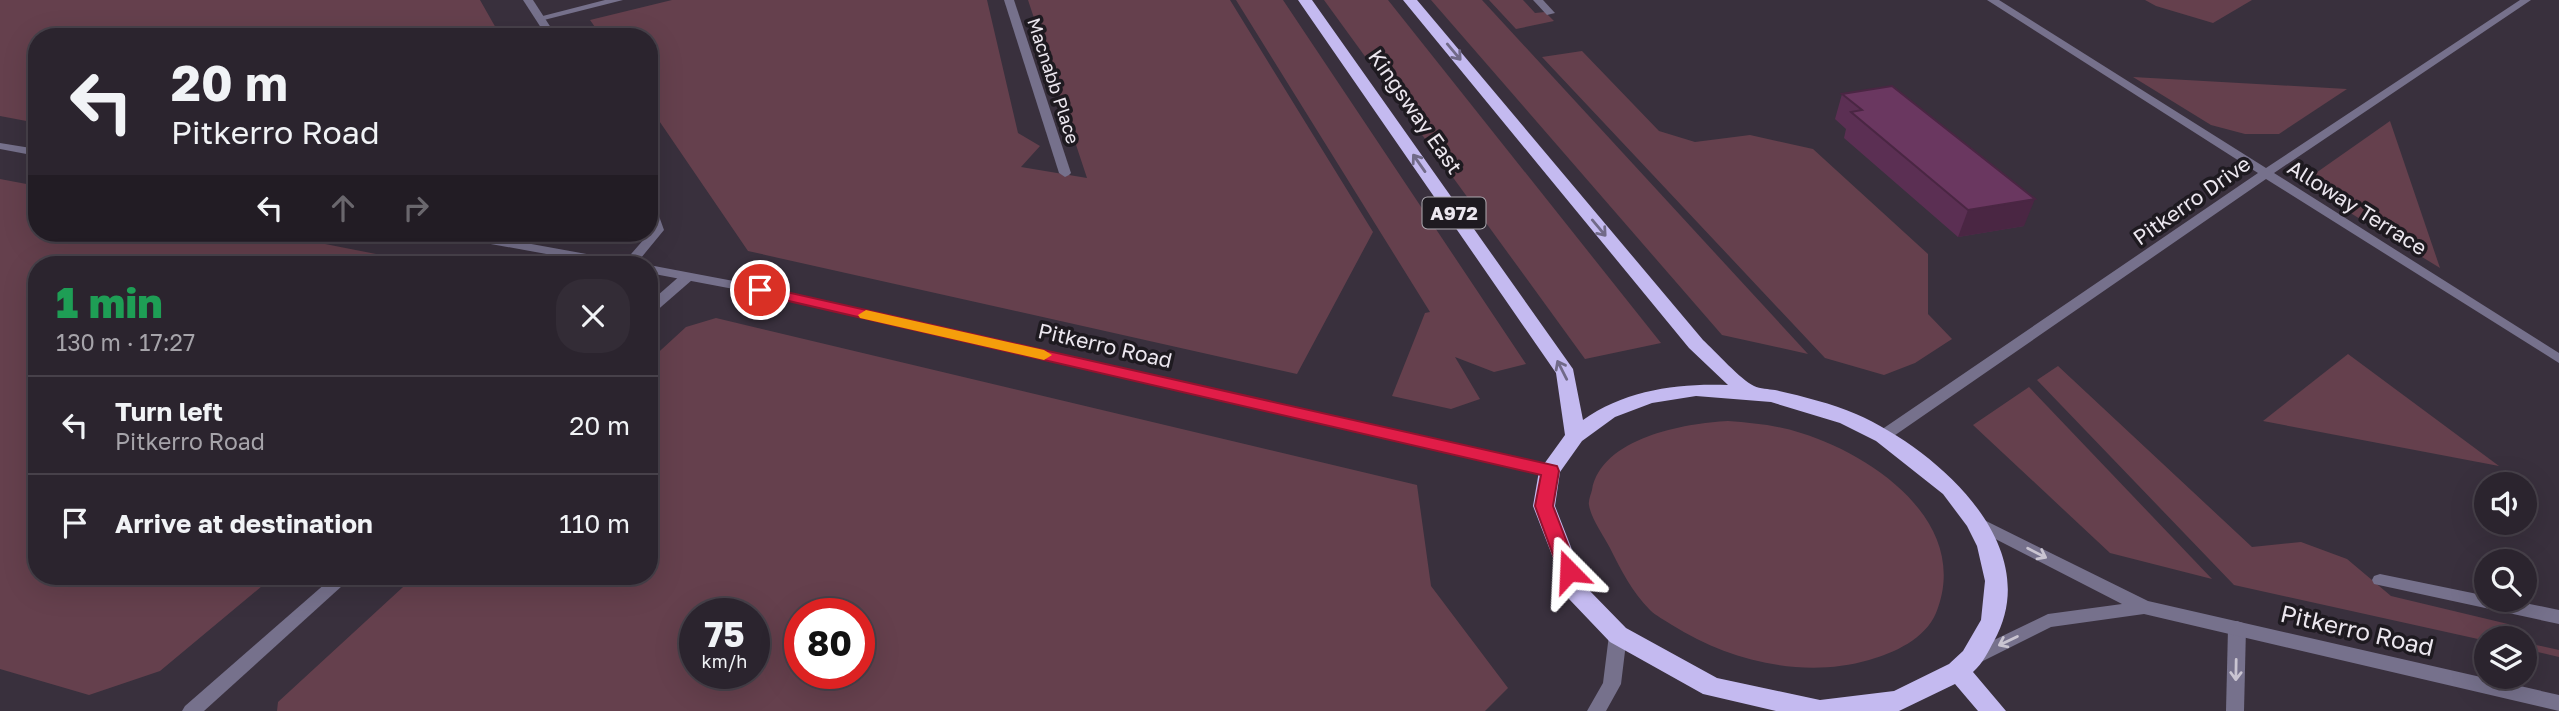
<!DOCTYPE html>
<html lang="en">
<head>
<meta charset="utf-8">
<style>
  :root { --surface:#2b242e; --page:#332c36; --text:#f1f3f6; --muted:#a6a4aa; --line:#47414a }
  body { margin:0; font-family:"Golos Text",sans-serif; background:var(--page); color:var(--text); height:100vh; display:flex; flex-direction:column; font-size:26px; white-space:nowrap }
  * { box-sizing:border-box; margin:0 }
  p { font-size:23px; color:var(--muted) }
  .icon { flex:none; width:38px; height:38px; fill:none; stroke:currentColor; stroke-width:2; stroke-linecap:round; stroke-linejoin:round }
  .map { position:relative; flex:1; overflow:hidden }
  .sheet { position:absolute; left:28px; top:256px; width:630px; height:329px; display:flex; flex-direction:column; background:var(--surface); border-radius:28px; box-shadow:0 7px 28px #0002,0 0 0 2px var(--line) }
  .sheet>* { flex:none }
  .guide { position:absolute; left:28px; top:28px; width:630px; height:214px; border-radius:28px; box-shadow:0 7px 28px #0002,0 0 0 2px var(--line); background:#2b242e; color:var(--text); overflow:hidden }
  .tools { position:absolute; left:2474px; top:472px; display:grid; gap:14px }
  .tools a { display:grid; place-items:center; width:63px; height:63px; border-radius:50%; background:var(--surface); box-shadow:0 7px 28px #0002,0 0 0 2px var(--line); font-size:35px }
  .speed { position:absolute; left:679px; top:598px; display:flex; gap:14px; font-size:35px; font-weight:700; text-align:center }
  .speed>* { display:grid; place-content:center; width:91px; height:91px; border-radius:50%; background:var(--surface); box-shadow:0 7px 28px #0002,0 0 0 2px var(--line); line-height:1 }
  .speed small { font-size:18px; font-weight:400 }
  .speed .limit { border:10px solid #d22; background:#fff; color:#111 }
  .pin { position:absolute; display:grid; place-items:center; width:60px; height:60px; color:#fff; margin:-30px; border:4px solid #fff; border-radius:50%; box-shadow:0 2px 7px #0007 }
  .me { position:absolute; width:77px; margin:-38px; rotate:339deg; stroke-linejoin:round; filter:drop-shadow(0 0 5px #0008) }
  .turn { display:flex; align-items:center; gap:24px; height:147px; padding:0 28px; font-size:32px }
  .turn .icon { width:91px; height:91px; stroke-width:2.5 }
  .turn b { display:block; font-size:49px; line-height:60px }
  .lanes { display:flex; align-items:center; height:66px; padding:0 28px; background:#0003; justify-content:center; gap:35px; direction:ltr }
  .lanes .off { opacity:.35 }
  .round { display:grid; place-items:center; flex:none; width:74px; height:74px; border-radius:28px; background:var(--page) }
  .summary { display:flex; align-items:center; justify-content:space-between; height:119px; padding:0 28px }
  h1 { font-size:42px; font-weight:800; line-height:52px; color:#1e9e55 }
  ul { padding:0; list-style:none }
  li { display:flex; align-items:center; gap:21px; height:98px; padding:0 28px; border-top:2px solid var(--line) }
  li div { flex:1 }
  li b { display:block; font-size:26px }
  li em { font-style:normal }
  .map>svg:first-child { display:block }
  .green { fill:#65404d; fill-rule:evenodd }
  .lines { fill:none; stroke-linecap:round; stroke-linejoin:round }
  .minor { fill:#76718c; fill-rule:evenodd }
  .tertiary { fill:#76718c; fill-rule:evenodd }
  .trunk { fill:#c4baf0; fill-rule:evenodd }
  .wall { fill:#5b2f53 }
  .shaded-wall { fill:#4a2643 }
  .building { fill:#6a3760; stroke:#4a2643; stroke-width:2 }
  .oneway { stroke:#716a88 }
  .oneway2 { stroke:#c9c4d1 }
  .route { fill:#e11d48; stroke:#92132f; stroke-width:2 }
  .slow { fill:#f59e0b }
  .labels { text-anchor:middle; stroke-width:7; stroke-linejoin:round; paint-order:stroke }
  .far-street-label { font-size:18px; fill:#ece7ef; stroke:#1e1a20 }
  .shield { fill:#1e1a20; stroke:#aeaab1; stroke-width:2 }
  .shield-label { font-size:19px; font-weight:bold; fill:#ece7ef }
  .street-label { font-size:21px; fill:#ece7ef; stroke:#1e1a20 }
  .near-street-label { font-size:24px; fill:#ece7ef; stroke:#1e1a20 }
</style>
</head>
<body>
<div class="map">
<svg width="2559" height="711" viewBox="0 0 2559 711">
  <rect width="100%" height="100%" fill="#39303d"/>
  <g class="green">
    <path d="M0,0H480L501,37H37V123L0,116Z"/>
    <path d="M672,0H987L1018,133L1040,146L1021,167L1087,178L1028,0H1230L1373,232L1297,374L748,251L649,106V37H602L590,20Z"/>
    <path d="M1236,0H1283L1526,364L1494,372L1455,357L1480,399L1451,409L1392,396L1425,313L1430,312Z"/>
    <path d="M1324,0H1388L1661,343L1585,359Z"/>
    <path d="M1431,0H1482L1808,354L1722,335Z"/>
    <path d="M1489,0H1523L1535,13L1545,12L1554,21L1516,29Z"/>
    <path d="M2145,0H2252L2213,23L2156,6Z"/>
    <path d="M1582,51L1659,131L1695,142L1750,135L1813,149L1928,254V314L1952,339L1915,363L1884,375L1825,358L1542,57Z"/>
    <path d="M2133,77L2347,89L2279,134H2245L2211,125Z"/>
    <path d="M2390,121L2440,268L2326,198L2313,175Z"/>
    <path d="M0,179L37,186V233H269L427,264H37V576H274L160,671L89,695L0,669Z"/>
    <path d="M716,318L1417,485L1431,586L1508,688L1485,711H277L278,702L415,576H649V361L686,327ZM695,614H754V674H695ZM800,614H859V674H800Z"/>
    <path d="M2348,354L2499,466L2263,421Z"/>
    <path d="M2058,366L2252,547L2301,542L2347,559L2391,596L2508,624L2536,645L2559,650V657L2525,649V639L2487,641L2234,585L2037,380Z"/>
    <path d="M2029,387L2212,579L2110,553L1973,425Z"/>
    <path d="M1728,421C1753,423 1777,425 1801,433C1875,456 1972,524 1936,613C1925,639 1894,653 1869,660C1803,679 1729,661 1672,625C1665,620 1656,616 1650,610C1632,592 1621,570 1610,548C1604,536 1591,519 1589,505C1588,501 1591,494 1592,490C1601,438 1685,423 1728,421Z"/>
  </g>
  <g class="lines">
    <g class="minor">
      <path d="M605,0H623L540,21L535,18Z"/>
      <path d="M1004,0H1014L1071,173L1069,175L1065,177L1059,173Z"/>
      <path d="M1533,0H1543L1555,13L1547,15Z"/>
      <path d="M1987,0H1999L2266,168L2520,0H2531L2274,173L2559,353V363L2266,179L1888,440H1878L1876,436L1878,432L2258,173Z"/>
      <path d="M687,273L692,274L694,277L692,280L654,313L649,314V303L682,274Z"/>
      <path d="M2380,574L2487,596V600H2510L2559,610V624L2374,584L2372,580L2374,576Z"/>
      <path d="M334,576H353L204,711H182L185,706Z"/>
      <path d="M2237,621L2243,623L2246,628L2244,711H2226L2228,628L2231,623Z"/>
    </g>
    <g class="tertiary">
      <path d="M523,0H533L557,37H547Z"/>
      <path d="M0,143L37,149V156L0,149Z"/>
      <path d="M649,201L655,205L664,230L636,264H602L452,237L446,233H471L625,261L652,230L649,223Z"/>
      <path d="M649,265L760,286L1550,466L1555,467L1558,471L1555,475L1550,476L760,294L649,273Z"/>
      <path d="M1976,516L2148,601L2559,695V711L2144,614L2051,627L1979,663L1973,665L1967,663L1964,658L1967,653L2048,614L2122,604L1970,526L1968,522L1970,518Z"/>
      <path d="M1618,628L1624,630L1627,635L1621,684L1606,711H1587L1603,683L1609,635L1612,630Z"/>
    </g>
    <path class="trunk" d="M1298,0H1312L1573,369L1583,420C1625,390 1678,383 1728,385L1689,348L1403,0H1417L1703,340C1715,351 1741,380 1754,386C1760,389 1769,389 1775,390C1801,396 1831,403 1856,414C1936,449 2047,546 1994,641C1988,652 1983,663 1973,672L2006,711H1978L1955,684L1899,711H1776L1703,694L1610,642L1569,599L1533,506L1539,471L1565,435L1556,373ZM1696,396L1771,402L1840,423L1876,441L1943,494L1967,526L1977,546L1985,581L1981,620L1963,651L1949,664L1894,691L1820,700L1717,678L1626,628L1587,588L1555,506L1560,472L1582,441L1615,417L1652,403Z"/>
  </g>
  <path class="wall" d="M1842,94L2024,226L1958,237L1844,138L1846,129L1835,119Z"/>
  <path class="shaded-wall" d="M2035,199L2024,226L1958,237L1968,210Z"/>
  <path class="building" d="M1892,86L2035,199L1968,210L1851,112L1862,110L1842,94Z"/>
  <defs><path id="oneway-shaft" d="M-6 0H5M1.5-3L5.5 0L1.5 3" fill="none" stroke-width="1.6" stroke-linecap="round" stroke-linejoin="round" transform="scale(1.75)"/></defs>
  <g class="oneway">
    <use href="#oneway-shaft" transform="translate(1454 52) rotate(50)"/>
    <use href="#oneway-shaft" transform="translate(1419 163) rotate(-125)"/>
    <use href="#oneway-shaft" transform="translate(1599 228) rotate(50)"/>
    <use href="#oneway-shaft" transform="translate(1562 370) rotate(-117)"/>
  </g>
  <g class="oneway2">
    <use href="#oneway-shaft" transform="translate(2037 553) rotate(27)"/>
    <use href="#oneway-shaft" transform="translate(2008 641) rotate(154)"/>
    <use href="#oneway-shaft" transform="translate(2236 670) rotate(91)"/>
  </g>
  <path class="route" d="M760,286L1557,466L1559,471L1553,506L1578,571L1576,576H1562L1559,571L1535,506L1541,475L754,293L752,290Z"/>
  <path class="slow" d="M866,310L1044,350L1052,355L1044,360L860,318L858,315Z"/>
  <g class="labels">
    <g class="far-street-label">
      <text transform="translate(1053 81) rotate(72)" y="6">Macnabb Place</text>
    </g>
    <rect class="shield" x="1422.5" y="197.5" width="63" height="31" rx="5"/>
    <g class="shield-label">
      <text x="1454" y="220">A972</text>
    </g>
    <g class="street-label">
      <text transform="translate(1415 112) rotate(55)" y="7">Kingsway East</text>
      <text transform="translate(2192 201) rotate(-35)" y="7">Pitkerro Drive</text>
      <text transform="translate(2357 208) rotate(32)" y="7">Alloway Terrace</text>
      <text transform="translate(1105 346) rotate(13)" y="7">Pitkerro Road</text>
    </g>
    <g class="near-street-label">
      <text transform="translate(2357 631) rotate(13)" y="8">Pitkerro Road</text>
    </g>
  </g>
</svg>
<div class="tools">
<a><svg class="icon" aria-label="sound" viewBox="0 0 24 24"><path d="M4 9h4l5-4v14l-5-4H4zM17 9q2 3 0 6"/></svg></a>
<a><svg class="icon" aria-label="search" viewBox="0 0 24 24"><circle cx="10" cy="10" r="6"/><path d="M15 15l6 6"/></svg></a>
<a><svg class="icon" aria-label="layers" viewBox="0 0 24 24"><path d="M12 4l9 5-9 5-9-5zM3 14l9 5 9-5"/></svg></a>
</div>
<div class="speed"><div>75<small>km/h</small></div><div class="limit">80</div></div>
<div class="pin" style="left:760px;top:290px;background:#d93025"><svg class="icon" aria-label="arrive" viewBox="0 0 24 24"><path d="M6 21V4h12l-3 4 3 4H6"/></svg></div>
<svg class="me" style="left:1569px;top:571px" viewBox="-20 -20 40 40"><path d="M0-17L14 15 0 8-14 15z" fill="#e11d48" stroke="#fff" stroke-width="4"/></svg>
<div class="guide">
<div class="turn"><svg class="icon" aria-label="left" viewBox="0 0 24 24"><path d="M17 20v-9H6M10 6l-5 5 5 5"/></svg><div><b>20 m</b>Pitkerro Road</div></div>
<div class="lanes"><svg class="icon" aria-label="left" viewBox="0 0 24 24"><path d="M17 20v-9H6M10 6l-5 5 5 5"/></svg><svg class="icon off" aria-label="ahead" viewBox="0 0 24 24"><path d="M12 20V5M6 11l6-6 6 6"/></svg><svg class="icon off" aria-label="right" viewBox="0 0 24 24"><path d="M7 20v-9h11M14 6l5 5-5 5"/></svg></div>
</div>
<section class="sheet">
<div class="summary"><div><h1>1 min</h1><p>130 m · 17:27</p></div><a class="round"><svg class="icon" aria-label="close" viewBox="0 0 24 24"><path d="M6 6l12 12M18 6L6 18"/></svg></a></div>
<ul>
<li><svg class="icon" aria-label="left" viewBox="0 0 24 24"><path d="M17 20v-9H6M10 6l-5 5 5 5"/></svg><div><b>Turn left</b><p>Pitkerro Road</p></div><em>20 m</em></li>
<li><svg class="icon" aria-label="arrive" viewBox="0 0 24 24"><path d="M6 21V4h12l-3 4 3 4H6"/></svg><div><b>Arrive at destination</b></div><em>110 m</em></li>
</ul>
</section>
</div>
</body>
</html>
